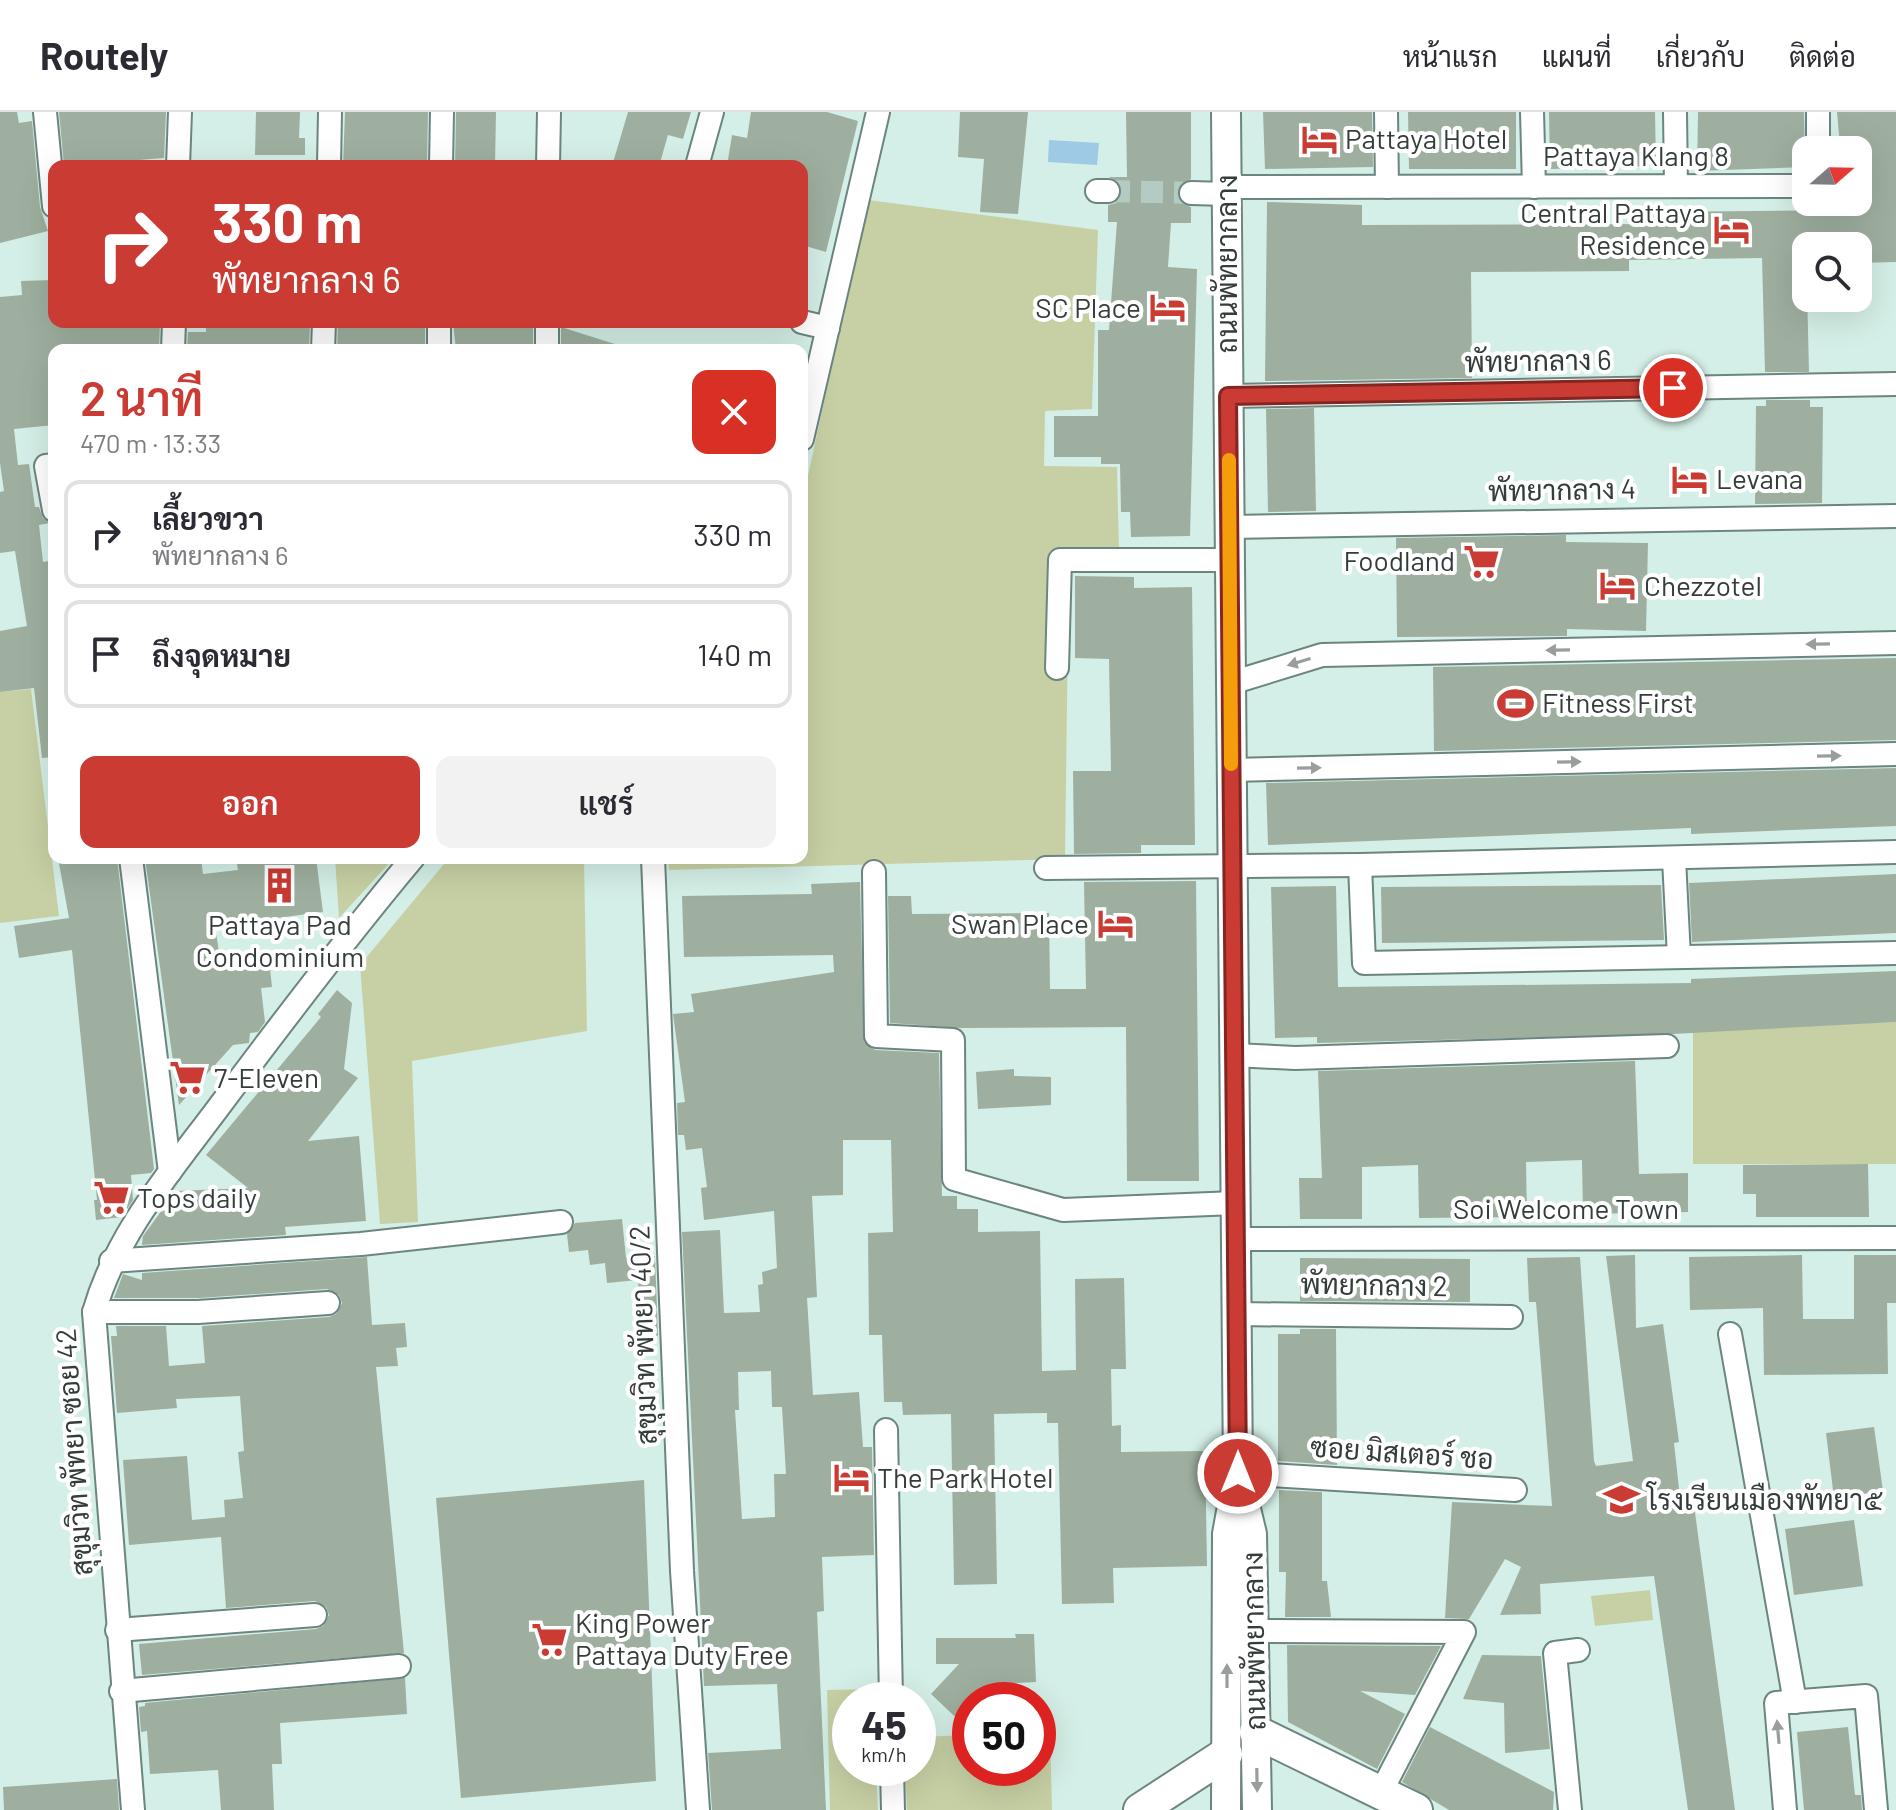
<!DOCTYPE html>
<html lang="th">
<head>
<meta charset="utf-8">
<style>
  :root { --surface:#fff; --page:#f2f2f3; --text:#2b2b33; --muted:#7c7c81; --line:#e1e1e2; --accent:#c93b33 }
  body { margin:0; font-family:Barlow,Sarabun,sans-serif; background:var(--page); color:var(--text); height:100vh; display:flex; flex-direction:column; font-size:30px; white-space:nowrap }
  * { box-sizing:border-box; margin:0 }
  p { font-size:26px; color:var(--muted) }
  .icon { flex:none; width:44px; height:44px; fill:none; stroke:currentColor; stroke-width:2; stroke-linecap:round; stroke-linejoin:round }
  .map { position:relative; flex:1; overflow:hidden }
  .details { position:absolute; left:48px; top:232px; width:760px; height:520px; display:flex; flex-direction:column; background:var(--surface); border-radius:16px; box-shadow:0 8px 32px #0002 }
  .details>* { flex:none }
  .banner { position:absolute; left:48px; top:48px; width:760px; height:168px; border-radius:16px; box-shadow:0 8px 32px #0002; background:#c93b33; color:#fff; overflow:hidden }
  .needle { width:52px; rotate:70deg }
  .fabs { position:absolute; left:1792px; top:24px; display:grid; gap:16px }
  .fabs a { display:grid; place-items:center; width:80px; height:80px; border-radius:16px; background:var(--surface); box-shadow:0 8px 32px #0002; font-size:40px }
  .speed { position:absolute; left:832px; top:1570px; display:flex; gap:16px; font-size:40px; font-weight:700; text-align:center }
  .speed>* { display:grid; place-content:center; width:104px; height:104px; border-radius:50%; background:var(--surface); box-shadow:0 8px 32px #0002; line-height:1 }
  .speed small { font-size:20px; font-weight:400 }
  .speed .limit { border:12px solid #d22; background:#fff; color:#111 }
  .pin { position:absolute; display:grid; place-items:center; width:68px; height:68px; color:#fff; margin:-34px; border:4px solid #fff; border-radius:50%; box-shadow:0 2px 8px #0007 }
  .me { position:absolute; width:88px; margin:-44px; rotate:0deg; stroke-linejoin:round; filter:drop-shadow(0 0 6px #0008) }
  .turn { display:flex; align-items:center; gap:28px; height:168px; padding:0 32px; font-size:36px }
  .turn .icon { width:104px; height:104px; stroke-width:2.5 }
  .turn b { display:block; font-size:56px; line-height:68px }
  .round { display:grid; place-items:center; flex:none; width:84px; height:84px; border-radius:16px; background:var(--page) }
  .summary { display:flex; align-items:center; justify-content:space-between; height:136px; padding:0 32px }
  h1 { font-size:48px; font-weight:600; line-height:60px; color:var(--accent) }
  .cta { display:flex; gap:16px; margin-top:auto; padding:16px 32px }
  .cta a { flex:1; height:92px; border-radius:16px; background:var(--accent); color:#fff; font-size:32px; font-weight:600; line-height:92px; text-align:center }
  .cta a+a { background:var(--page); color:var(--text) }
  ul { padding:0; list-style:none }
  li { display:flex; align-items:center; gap:24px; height:108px; margin:0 16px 12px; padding:0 16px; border:4px solid var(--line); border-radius:16px }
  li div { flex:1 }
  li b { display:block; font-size:30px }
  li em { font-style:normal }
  header { display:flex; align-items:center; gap:48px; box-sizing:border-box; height:112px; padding:0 40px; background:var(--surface); border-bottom:2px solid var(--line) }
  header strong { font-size:38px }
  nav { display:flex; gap:44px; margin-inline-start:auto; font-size:28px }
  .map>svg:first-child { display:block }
  .green { fill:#c7d0a4 }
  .water { fill:#9ecae6 }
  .building { fill:#9eaf9f; fill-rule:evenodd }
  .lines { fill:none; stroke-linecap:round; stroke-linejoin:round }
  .minor-tunnel { stroke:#b4cbc4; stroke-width:22; stroke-dasharray:22 11; stroke-linecap:butt }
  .minor-casing { stroke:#6c857e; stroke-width:26 }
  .major-casing { stroke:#6c857e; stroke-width:32 }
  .highway-casing { stroke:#6c857e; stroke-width:36 }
  .minor { stroke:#fff; stroke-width:22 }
  .major { stroke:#fff; stroke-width:28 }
  .highway { stroke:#fff; stroke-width:32 }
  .oneway { fill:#999e9c }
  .route-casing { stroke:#832621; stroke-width:20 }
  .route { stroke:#c93b33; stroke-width:14 }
  .slow { stroke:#f59e0b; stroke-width:14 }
  .labels { text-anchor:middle; stroke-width:8; stroke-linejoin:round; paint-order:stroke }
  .poi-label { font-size:28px; fill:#333d3a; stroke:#fff; text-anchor:start }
  .street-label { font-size:28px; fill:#333d3a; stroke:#fff }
</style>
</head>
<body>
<header>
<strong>Routely</strong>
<nav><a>หน้าแรก</a><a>แผนที่</a><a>เกี่ยวกับ</a><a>ติดต่อ</a></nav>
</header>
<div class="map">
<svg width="1896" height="1698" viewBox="0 0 1896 1698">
  <rect width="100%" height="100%" fill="#d4efe7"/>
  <g class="green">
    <path d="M868,88L1098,118L1092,297L1045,299L1044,354L1117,355L1119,438L1069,436L1065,747L669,758L668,746H802V391Z"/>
    <path d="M31,577L59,804L0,811V580Z"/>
    <path d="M335,746H394L339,806Z"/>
    <path d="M449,746H584L587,919L412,949L418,1110L380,1112L360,853Z"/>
    <path d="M1896,910V1052H1693V918Z"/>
    <path d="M1650,1478L1653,1508L1595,1514L1591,1484Z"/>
    <path d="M874,1577V1588H850V1656H876L878,1698H830L827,1578Z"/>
    <path d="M1050,1619L1052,1698H907L905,1656H918V1625L970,1623V1656H1038V1620Z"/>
  </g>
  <path class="water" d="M1049,28L1099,31L1097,53L1048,50Z"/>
  <g class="building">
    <path d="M0,0H17L19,11L32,9L40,95L48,119L0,131Z"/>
    <path d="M59,0H166L164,46L64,54Z"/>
    <path d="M256,0H300L299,26H305V43H255Z"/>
    <path d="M345,0H428L427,54H343Z"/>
    <path d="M456,0H496L495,54H455Z"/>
    <path d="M628,0H691L683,27L668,23L659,54H612Z"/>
    <path d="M751,0H827L858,9L826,140L802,133V54H727L732,23L747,26Z"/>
    <path d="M960,0H1028L1018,102L980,100L984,47L958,45Z"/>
    <path d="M1126,0H1191V67L1180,73L1177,81L1183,92L1191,95V111H1171L1168,155L1197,157L1190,424L1131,425L1130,400H1121L1120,352H1101V345H1054V304H1098V218H1109L1117,110H1108V93L1116,91L1122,80L1120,71L1109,65H1127Z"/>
    <path d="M1263,0H1372L1373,55L1265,57Z"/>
    <path d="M1408,0H1516V57H1409Z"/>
    <path d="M1549,0H1655L1656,54L1550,57Z"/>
    <path d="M1698,0H1804L1805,55L1697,59Z"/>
    <path d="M1837,0H1896V150L1858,151V134H1806L1809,260H1765L1762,146L1629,148V159L1471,160L1472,266L1265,269L1267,90L1362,93V113L1653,112L1652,100L1851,98L1850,90H1858V32L1840,34Z"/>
    <path d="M54,168V210L160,211L159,238H54V313L14,317L18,353L29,352L35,395H39L43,406L50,411L39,413L43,450L54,448V645L42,646L34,576L0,580V519L27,514L15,439L0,441V380L4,379L0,351V185L22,183L21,169Z"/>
    <path d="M206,210H310L309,238H187L188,220H206Z"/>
    <path d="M338,210H425V235L337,238Z"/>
    <path d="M453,210H533V238H456Z"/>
    <path d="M561,215L621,234L620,238H561Z"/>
    <path d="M1766,288H1810V295H1823L1822,391L1755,392L1756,294H1766Z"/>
    <path d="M1314,296L1316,399L1268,400L1266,297Z"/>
    <path d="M1566,423V430L1648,431L1646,519L1567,517V524L1397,525L1396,426Z"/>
    <path d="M1075,464L1134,465V476L1192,475L1195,733H1141V741L1074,742L1073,659H1111L1109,547L1075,546Z"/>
    <path d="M1896,546V628L1434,639L1433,555Z"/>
    <path d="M1896,656V714L1691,722V716L1268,733L1266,671Z"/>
    <path d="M58,746H117L154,1057L151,1061L131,1063L133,1088L122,1105L96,1108L94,1088H97L72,838L19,846L14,814L69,806Z"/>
    <path d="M145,746H201L203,762L238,758L236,746H316L323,800L215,814L221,853L269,847L272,875L261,876L265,910L258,920L250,921L249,931L233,933L179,993Z"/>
    <path d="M1896,762V821L1692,830L1689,771Z"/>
    <path d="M1196,769L1199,1069H1127L1126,915L961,916L890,911L888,784H911L912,802L1049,801L1050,877H1086L1084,770Z"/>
    <path d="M860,770L864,930L875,938L939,941L942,1084H957V1097H978V1120L1040,1119L1042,1259L1076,1258L1075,1167L1124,1166L1126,1257H1111L1112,1314L1121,1313V1340L1205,1339L1207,1454L1113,1456L1114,1491L1062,1492L1058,1311H1047V1301L994,1302L997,1472L954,1473L951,1302L903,1303L902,1290H884L882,1223H869L868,1121L893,1120L891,1028H843V1083L812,1084L817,1185L807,1186L813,1283L859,1280L863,1335H872L874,1443L822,1445L824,1499L817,1500L826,1698H712L708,1641L781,1637L777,1572L704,1574L682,1120L720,1118L724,1201L760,1200L758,1173L763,1172L762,1160L777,1156L774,1099L704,1108L701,1076L707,1075L702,1036L686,1038L684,1023H678L677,991L685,990L673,902L694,900L691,882L834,860L833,843L684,845L682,784L812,782L811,772ZM771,1259L772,1295H782L786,1362H774L775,1405L742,1407L735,1298H739L738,1260Z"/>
    <path d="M1661,773L1664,828L1382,831L1381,775Z"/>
    <path d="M1336,774L1338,875L1691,871V867L1896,859V910L1673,922L1317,931V925L1275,926L1271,775Z"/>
    <path d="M337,878L352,891L344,957L358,966L308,1029L359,1024L366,1109L285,1115L286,1123L142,1133L143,1124L176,1079L248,1076L206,1043L321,905L318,902Z"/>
    <path d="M1635,949L1639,1062L1688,1061V1100L1583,1102L1582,1048L1526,1050L1527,1105L1419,1106L1418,1053L1362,1055V1107H1300L1299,1066H1322L1318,959Z"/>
    <path d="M1014,957V964L1051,965V993L978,997L976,960Z"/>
    <path d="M1868,1052L1869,1105H1756V1082H1743V1053Z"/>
    <path d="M622,1107L626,1146L655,1144L658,1224H642L638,1168L607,1171L605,1151L590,1153L588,1138L569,1140L567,1122L575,1111Z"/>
    <path d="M1635,1143L1636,1216L1663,1212L1679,1330L1674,1331L1681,1395L1694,1393L1735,1698H1688L1654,1464L1540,1472L1541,1502L1500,1503L1521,1455L1505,1447L1469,1507L1445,1506L1452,1390L1552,1394L1536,1190H1529L1527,1146L1580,1145L1594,1349L1596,1354L1633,1349L1606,1144Z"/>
    <path d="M1802,1143L1803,1207H1854V1143H1896V1191H1887L1888,1262L1764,1263L1763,1196L1690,1198L1689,1145Z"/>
    <path d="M367,1145L372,1213L405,1211L407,1235L396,1236L398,1254L376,1255L404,1541L142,1563L139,1532L316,1517L323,1514L329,1503L326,1495L315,1489L226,1496L221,1425L129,1433L123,1348L187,1344L192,1408L225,1405L224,1388L243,1386L238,1340L244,1339L240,1284L176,1287L177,1296L117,1301L111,1224H117L116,1214H166L169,1254L205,1251L202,1214L329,1205L336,1202L342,1191L339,1183L327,1177L200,1186H114L123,1162L142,1168V1161Z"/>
    <path d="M1300,1146L1470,1147V1190L1300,1189Z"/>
    <path d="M1300,1217H1336L1337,1353L1278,1349V1222H1300Z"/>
    <path d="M1874,1315L1883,1379L1834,1386L1826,1321Z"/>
    <path d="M644,1368L656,1669L461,1686L436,1386Z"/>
    <path d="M1279,1378L1322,1380V1469H1327L1331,1505H1285L1286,1460H1279Z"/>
    <path d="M1854,1408L1863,1474L1794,1483L1785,1417Z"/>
    <path d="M1015,1522H1034L1036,1570L1015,1571L1016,1588H970V1619L931,1582L959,1552H936V1526H1016Z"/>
    <path d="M1287,1533L1441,1534L1415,1583L1360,1579L1405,1602L1377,1657L1288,1610Z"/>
    <path d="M1482,1543L1541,1544L1550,1637L1505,1641L1504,1591L1463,1587Z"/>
    <path d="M405,1566L407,1602L280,1611L282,1652H272L274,1698H221L218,1658L150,1662L147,1619L141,1620L139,1595L145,1594V1591Z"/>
    <path d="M1430,1615L1554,1680L1553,1698H1449L1402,1670Z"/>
    <path d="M1848,1615L1855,1683H1861L1862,1698H1804L1797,1620Z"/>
    <path d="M117,1667L119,1698H4L3,1675Z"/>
  </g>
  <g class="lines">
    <path class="minor-tunnel" d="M1108,79L1191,81"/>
    <defs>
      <g id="minor">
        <path d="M45,0L54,94"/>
        <path d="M1386,0L1387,75"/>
        <path d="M1532,0L1534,75"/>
        <path d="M1675,0L1676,74"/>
        <path d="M1818,0V38"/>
        <path d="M178,54L180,0"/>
        <path d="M329,54L330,0"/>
        <path d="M441,54L442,0"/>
        <path d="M548,54L549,0"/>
        <path d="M697,54L712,0"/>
        <path d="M1227,75L1806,74"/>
        <path d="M1097,79H1108"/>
        <path d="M1191,81L1227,82"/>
        <path d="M547,210V238"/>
        <path d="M802,210L828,216"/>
        <path d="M173,238L174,210"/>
        <path d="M323,238L324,210"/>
        <path d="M439,238V210"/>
        <path d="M1228,284L1896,272"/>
        <path d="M802,327L878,0"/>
        <path d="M54,353L46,354L54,398"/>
        <path d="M1230,415L1896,404"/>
        <path d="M1057,556L1060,448H1230"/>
        <path d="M1231,571L1322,543L1896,531"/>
        <path d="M1231,658L1896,642"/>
        <path d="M131,746L170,1060"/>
        <path d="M653,746L682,1459L698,1698"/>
        <path d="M1674,747L1679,845"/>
        <path d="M1360,753L1364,851L1896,841"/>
        <path d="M1046,756L1360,753L1896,740"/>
        <path d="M874,760L876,924L953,928L954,1067L1063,1098L1235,1091"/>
        <path d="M1234,943L1295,946L1667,934"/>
        <path d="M1236,1127L1896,1126"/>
        <path d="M111,1149L361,1132L561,1110"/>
        <path d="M94,1200H198L328,1191"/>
        <path d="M1236,1202L1511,1205"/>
        <path d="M1730,1222L1795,1590"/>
        <path d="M886,1318L891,1588"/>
        <path d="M1238,1361L1515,1378"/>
        <path d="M117,1518L315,1503"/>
        <path d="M1253,1519L1464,1520L1382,1678"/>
        <path d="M121,1579L399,1554"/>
        <path d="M892,1656L893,1698"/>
        <path d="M133,1698L94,1200C117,1120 172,1058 221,992C283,909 346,826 413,746"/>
        <path d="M1570,1698L1555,1541L1578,1538"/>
        <path d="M1785,1698L1776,1591L1866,1584L1876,1698"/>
      </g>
      <g id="major">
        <path d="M1226,0L1238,1361L1227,1422L1226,1698"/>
        <path d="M1241,1376L1252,1422L1257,1698"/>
      </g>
      <g id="highway">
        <path d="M1256,1620L1416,1698"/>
        <path d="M1140,1698L1226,1642"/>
      </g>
    </defs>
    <use href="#minor" class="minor-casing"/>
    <use href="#major" class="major-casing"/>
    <use href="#highway" class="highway-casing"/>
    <use href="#minor" class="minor"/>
    <use href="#major" class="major"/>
    <use href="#highway" class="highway"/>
  </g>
  <defs><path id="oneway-solid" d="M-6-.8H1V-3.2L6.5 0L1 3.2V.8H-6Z" transform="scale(2)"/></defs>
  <g class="oneway">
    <use href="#oneway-solid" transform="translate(1818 532) rotate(179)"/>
    <use href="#oneway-solid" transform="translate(1558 538) rotate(179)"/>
    <use href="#oneway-solid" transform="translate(1299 550) rotate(163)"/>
    <use href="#oneway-solid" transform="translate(1829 644) rotate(-1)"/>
    <use href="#oneway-solid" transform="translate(1569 650) rotate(-1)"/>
    <use href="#oneway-solid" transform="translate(1309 656) rotate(-1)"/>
    <use href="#oneway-solid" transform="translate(1227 1564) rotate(-90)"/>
    <use href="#oneway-solid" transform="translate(1778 1620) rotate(-95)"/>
    <use href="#oneway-solid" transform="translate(1257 1668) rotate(89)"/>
  </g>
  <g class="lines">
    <defs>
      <path id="route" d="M1238,1361L1228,284L1673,276"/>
    </defs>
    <use href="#route" class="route-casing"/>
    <use href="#route" class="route"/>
    <path class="slow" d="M1229,348L1231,652"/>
  </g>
  <defs>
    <symbol id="hotel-bare" viewBox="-9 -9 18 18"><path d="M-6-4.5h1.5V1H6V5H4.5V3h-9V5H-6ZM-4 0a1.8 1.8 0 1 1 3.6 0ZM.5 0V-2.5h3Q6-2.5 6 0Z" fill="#c93b33" stroke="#fff" stroke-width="2.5" paint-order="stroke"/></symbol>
    <symbol id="supermarket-bare" viewBox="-9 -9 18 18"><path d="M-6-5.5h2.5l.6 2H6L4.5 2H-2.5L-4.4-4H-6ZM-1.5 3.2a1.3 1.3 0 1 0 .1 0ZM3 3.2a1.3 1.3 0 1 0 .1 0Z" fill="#c93b33" stroke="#fff" stroke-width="2.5" paint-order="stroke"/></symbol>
    <symbol id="stadium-bare" viewBox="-9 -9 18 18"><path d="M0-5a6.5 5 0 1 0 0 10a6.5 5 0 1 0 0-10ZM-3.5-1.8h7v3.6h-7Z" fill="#c93b33" stroke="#fff" stroke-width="2.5" paint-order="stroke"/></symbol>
    <symbol id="building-bare" viewBox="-9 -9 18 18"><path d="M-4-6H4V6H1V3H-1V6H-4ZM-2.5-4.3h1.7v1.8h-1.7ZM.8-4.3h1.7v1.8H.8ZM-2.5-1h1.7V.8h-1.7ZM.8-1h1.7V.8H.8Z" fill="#c93b33" stroke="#fff" stroke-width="2.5" paint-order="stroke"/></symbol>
    <symbol id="school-bare" viewBox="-9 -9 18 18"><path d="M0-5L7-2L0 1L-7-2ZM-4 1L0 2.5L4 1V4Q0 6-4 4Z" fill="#c93b33" stroke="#fff" stroke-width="2.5" paint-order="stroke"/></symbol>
  </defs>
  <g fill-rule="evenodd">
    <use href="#hotel-bare" x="1294" y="2" width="51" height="51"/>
    <use href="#hotel-bare" x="1706" y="92" width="51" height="51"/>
    <use href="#hotel-bare" x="1142" y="170" width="51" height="51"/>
    <use href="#hotel-bare" x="1664" y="342" width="51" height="51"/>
    <use href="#supermarket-bare" x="1456" y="424" width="51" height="51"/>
    <use href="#hotel-bare" x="1592" y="448" width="51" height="51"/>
    <use href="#stadium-bare" x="1490" y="566" width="51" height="51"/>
    <use href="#building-bare" x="254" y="748" width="51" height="51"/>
    <use href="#hotel-bare" x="1090" y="786" width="51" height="51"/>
    <use href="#supermarket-bare" x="162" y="940" width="51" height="51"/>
    <use href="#supermarket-bare" x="86" y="1060" width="51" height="51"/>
    <use href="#hotel-bare" x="826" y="1340" width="51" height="51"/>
    <use href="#school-bare" x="1596" y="1362" width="51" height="51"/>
    <use href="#supermarket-bare" x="524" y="1502" width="51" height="51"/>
  </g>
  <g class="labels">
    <g class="poi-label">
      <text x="1345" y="37">Pattaya Hotel</text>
      <text x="1706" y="111" text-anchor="end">Central Pattaya<tspan x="1706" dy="32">Residence</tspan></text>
      <text x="1141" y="206" text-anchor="end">SC Place</text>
      <text x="1716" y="377">Levana</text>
      <text x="1455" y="459" text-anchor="end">Foodland</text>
      <text x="1644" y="484">Chezzotel</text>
      <text x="1542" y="601">Fitness First</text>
      <text x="1089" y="822" text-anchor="end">Swan Place</text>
      <text x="280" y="823" text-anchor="middle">Pattaya Pad<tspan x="280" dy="32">Condominium</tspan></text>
      <text x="214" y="976">7-Eleven</text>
      <text x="137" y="1096">Tops daily</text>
      <text x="877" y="1376">The Park Hotel</text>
      <text x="1647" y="1398">โรงเรียนเมืองพัทยา๕</text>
      <text x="575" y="1521">King Power<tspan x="575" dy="32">Pattaya Duty Free</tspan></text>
    </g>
    <g class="street-label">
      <text x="1636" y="54">Pattaya Klang 8</text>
      <text transform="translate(1227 152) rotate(-90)" y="10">ถนนพัทยากลาง</text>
      <text transform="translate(1538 249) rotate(-1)" y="10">พัทยากลาง 6</text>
      <text transform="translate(1562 378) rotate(-1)" y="10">พัทยากลาง 4</text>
      <text x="1566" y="1107">Soi Welcome Town</text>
      <text transform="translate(1374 1173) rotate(1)" y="10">พัทยากลาง 2</text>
      <text transform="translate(643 1223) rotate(-92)" y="10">สุขุมวิท พัทยา 40/2</text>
      <text transform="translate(74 1340) rotate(-94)" y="10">สุขุมวิท พัทยา ซอย 42</text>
      <text transform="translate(1402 1341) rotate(4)" y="10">ซอย มิสเตอร์ ชอ</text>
      <text transform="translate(1254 1529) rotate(-91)" y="10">ถนนพัทยากลาง</text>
    </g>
  </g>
</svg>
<div class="fabs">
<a><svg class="needle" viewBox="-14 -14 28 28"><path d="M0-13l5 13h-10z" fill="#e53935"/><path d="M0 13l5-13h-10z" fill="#7c7c81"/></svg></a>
<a><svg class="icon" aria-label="search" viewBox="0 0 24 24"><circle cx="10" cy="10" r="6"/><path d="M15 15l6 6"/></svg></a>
</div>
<div class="speed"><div>45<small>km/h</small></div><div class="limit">50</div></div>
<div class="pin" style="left:1673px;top:276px;background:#d93025"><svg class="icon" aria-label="arrive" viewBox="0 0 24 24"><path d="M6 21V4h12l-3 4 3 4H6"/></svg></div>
<svg class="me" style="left:1238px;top:1361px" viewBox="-20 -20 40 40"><circle r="17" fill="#c93b33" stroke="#fff" stroke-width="3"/><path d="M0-11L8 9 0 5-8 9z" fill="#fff"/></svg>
<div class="banner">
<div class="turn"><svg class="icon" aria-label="right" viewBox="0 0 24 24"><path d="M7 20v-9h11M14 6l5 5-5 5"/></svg><div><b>330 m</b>พัทยากลาง 6</div></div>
</div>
<section class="details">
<div class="summary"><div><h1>2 นาที</h1><p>470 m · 13:33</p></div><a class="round" style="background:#d93025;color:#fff"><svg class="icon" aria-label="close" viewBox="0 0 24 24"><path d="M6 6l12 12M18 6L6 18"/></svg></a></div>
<ul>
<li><svg class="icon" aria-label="right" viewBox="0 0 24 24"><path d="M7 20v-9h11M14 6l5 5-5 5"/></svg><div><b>เลี้ยวขวา</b><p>พัทยากลาง 6</p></div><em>330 m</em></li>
<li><svg class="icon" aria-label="arrive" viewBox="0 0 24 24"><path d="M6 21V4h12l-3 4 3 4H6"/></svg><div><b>ถึงจุดหมาย</b></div><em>140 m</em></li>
</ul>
<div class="cta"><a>ออก</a><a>แชร์</a></div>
</section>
</div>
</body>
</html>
